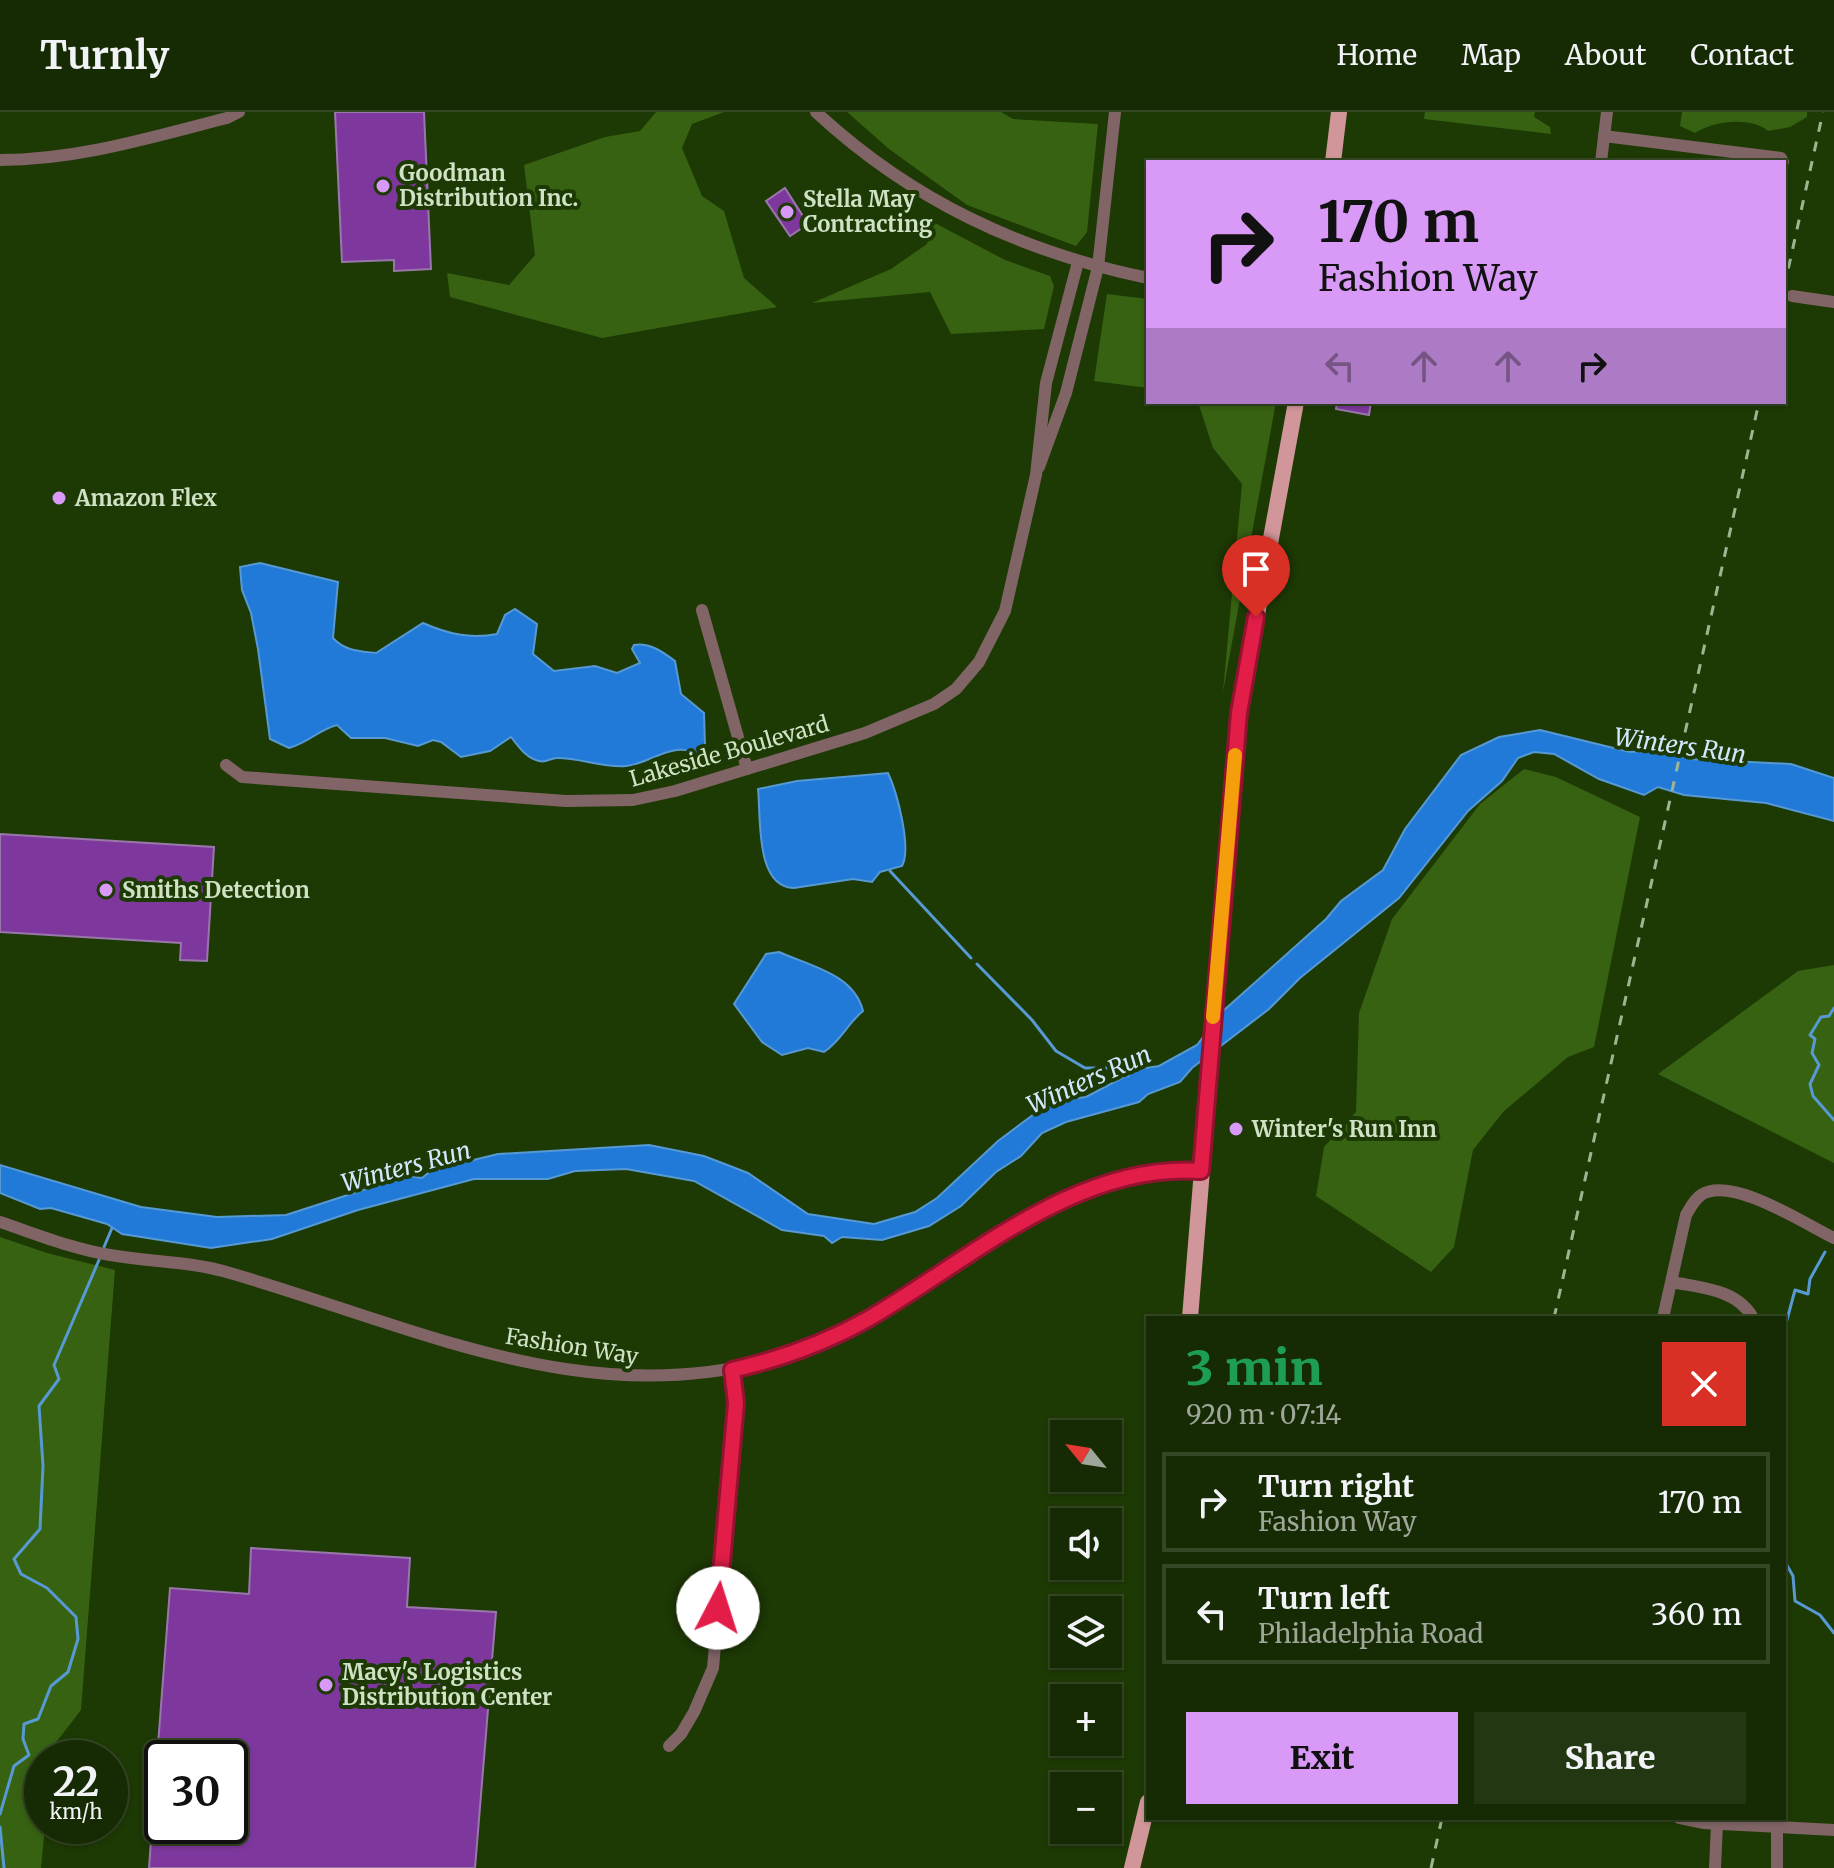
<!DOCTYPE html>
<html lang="en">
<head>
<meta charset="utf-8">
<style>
  :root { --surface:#162b03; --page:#233712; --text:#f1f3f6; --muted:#9ea79a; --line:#354725; --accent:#d99af7 }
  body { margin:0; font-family:Merriweather,serif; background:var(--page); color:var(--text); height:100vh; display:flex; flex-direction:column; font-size:30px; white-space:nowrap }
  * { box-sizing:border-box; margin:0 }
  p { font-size:26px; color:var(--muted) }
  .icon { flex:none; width:44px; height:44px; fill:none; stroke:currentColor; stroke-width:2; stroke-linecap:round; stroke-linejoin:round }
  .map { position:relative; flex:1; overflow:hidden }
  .details { position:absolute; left:1146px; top:1204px; width:640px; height:504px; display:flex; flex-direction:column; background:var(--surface); border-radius:0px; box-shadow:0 2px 6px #0004,0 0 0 2px var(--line) }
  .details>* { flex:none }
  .hud { position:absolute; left:1146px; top:48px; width:640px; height:244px; border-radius:0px; box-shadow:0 2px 6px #0004,0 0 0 2px var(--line); background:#d99af7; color:#111; overflow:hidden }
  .needle { width:52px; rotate:300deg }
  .controls { position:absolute; left:1050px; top:1308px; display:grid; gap:16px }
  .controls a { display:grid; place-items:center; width:72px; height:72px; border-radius:0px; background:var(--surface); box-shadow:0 2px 6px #0004,0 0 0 2px var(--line); font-size:40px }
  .speed { position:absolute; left:24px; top:1628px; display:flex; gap:16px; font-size:40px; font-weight:700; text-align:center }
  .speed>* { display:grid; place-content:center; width:104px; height:104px; border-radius:50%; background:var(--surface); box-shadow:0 2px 6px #0004,0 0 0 2px var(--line); line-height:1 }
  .speed small { font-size:20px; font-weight:400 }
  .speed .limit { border:4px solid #111; border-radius:12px; background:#fff; color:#111 }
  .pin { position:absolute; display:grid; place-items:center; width:68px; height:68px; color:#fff; margin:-82px -34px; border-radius:50% 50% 50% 0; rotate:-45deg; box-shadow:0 0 8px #0007 }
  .pin .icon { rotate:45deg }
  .me { position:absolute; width:88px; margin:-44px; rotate:5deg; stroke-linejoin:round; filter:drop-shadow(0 0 6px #0008) }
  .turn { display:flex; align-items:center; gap:28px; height:168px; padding:0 40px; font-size:36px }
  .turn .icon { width:104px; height:104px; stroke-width:2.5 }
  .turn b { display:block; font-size:56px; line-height:68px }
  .lanes { display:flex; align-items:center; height:76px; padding:0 40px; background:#0003; justify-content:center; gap:40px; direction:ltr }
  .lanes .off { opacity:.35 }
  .round { display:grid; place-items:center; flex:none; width:84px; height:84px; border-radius:0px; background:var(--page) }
  .summary { display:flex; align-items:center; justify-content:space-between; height:136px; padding:0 40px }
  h1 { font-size:48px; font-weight:800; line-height:60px; color:#1e9e55 }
  .primary-button { display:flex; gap:16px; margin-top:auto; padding:16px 40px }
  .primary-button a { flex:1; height:92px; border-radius:0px; background:var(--accent); color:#111; font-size:32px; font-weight:800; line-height:92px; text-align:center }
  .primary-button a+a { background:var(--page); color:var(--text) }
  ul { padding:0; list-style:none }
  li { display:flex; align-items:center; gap:24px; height:100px; margin:0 16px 12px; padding:0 24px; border:4px solid var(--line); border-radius:0px }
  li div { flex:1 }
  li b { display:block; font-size:30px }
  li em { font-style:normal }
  header { display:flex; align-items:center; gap:48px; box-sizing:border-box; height:112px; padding:0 40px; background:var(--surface); border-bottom:2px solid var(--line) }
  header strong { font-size:38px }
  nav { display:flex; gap:44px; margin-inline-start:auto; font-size:28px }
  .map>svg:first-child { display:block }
  .green { fill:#376212 }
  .water { fill:#227ad8; stroke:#5699d3; stroke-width:2 }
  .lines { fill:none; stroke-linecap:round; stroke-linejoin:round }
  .stream { stroke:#5699d3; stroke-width:3 }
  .building { fill:#7e389d; stroke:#97a; stroke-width:2 }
  .minor { stroke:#816466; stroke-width:12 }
  .major { stroke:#d1969a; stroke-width:16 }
  .rail { stroke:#9fb491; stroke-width:3; stroke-dasharray:10 10; stroke-linecap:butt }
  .route-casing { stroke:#92132f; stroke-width:20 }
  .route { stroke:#e11d48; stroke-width:14 }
  .slow { stroke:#f59e0b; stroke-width:14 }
  .poi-dot { fill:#d99af7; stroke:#1d3904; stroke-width:3 }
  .labels { text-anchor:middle; stroke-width:8; stroke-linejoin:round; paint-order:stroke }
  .poi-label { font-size:22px; font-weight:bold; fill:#d0e2c6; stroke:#1d3904; text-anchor:start }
  .street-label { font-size:22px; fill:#d0e2c6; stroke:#1d3904 }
  .water-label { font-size:24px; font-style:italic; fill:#d3e6fe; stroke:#1d3904 }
</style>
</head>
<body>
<header>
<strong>Turnly</strong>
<nav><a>Home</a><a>Map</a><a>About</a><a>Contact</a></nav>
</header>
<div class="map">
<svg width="1834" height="1756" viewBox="0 0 1834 1756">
  <rect width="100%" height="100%" fill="#1d3904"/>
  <g class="green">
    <path d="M656,0H724L692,12L682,36L702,84L724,99L744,166L777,195L602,226L450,185L447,161L509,173L535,143L524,53L605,25L640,19Z"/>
    <path d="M847,0H1001L1013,7L1098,12L1087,120L1076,134L967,93L889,37Z"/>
    <path d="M1425,0H1535L1534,5L1550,15L1551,22L1424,7Z"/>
    <path d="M1682,0H1807V5L1790,15L1768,19C1751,4 1713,9 1695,21L1680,14Z"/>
    <path d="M933,110L1005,148L1050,164L1054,174L1044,217L951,222L930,180L812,191L891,157L927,132Z"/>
    <path d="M1107,182L1148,187V276L1094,269Z"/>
    <path d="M1198,290H1276L1223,580L1242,372L1213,336Z"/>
    <path d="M1524,657L1556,665L1640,705L1594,935L1568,945L1504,999L1473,1038L1454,1135L1431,1160L1316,1084L1324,1035L1356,1000L1359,901L1392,807L1480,692Z"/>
    <path d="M1834,853V1051L1658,962L1798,859Z"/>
    <path d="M0,1125L47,1141L115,1158L81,1598L54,1633L52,1646H42V1714H45L41,1756H0Z"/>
  </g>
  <g class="water">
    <path d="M260,451L338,470L333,526C345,539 359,539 376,541L423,511C448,522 470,527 497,522L505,503L515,497L537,512L533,542L554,559L595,554L617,561L640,551L632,537L634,533C649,530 663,540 675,549L681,582L704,601L705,634L698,644C676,626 648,653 626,654C603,656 581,646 557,646C550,646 547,651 539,649C526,646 519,635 511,625L490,639L461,645L441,630L433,628L418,634L385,626H351L337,613C318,618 310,630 289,636L270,627L258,537L251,501L242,478L240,455Z"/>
    <path d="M1540,618L1630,640L1660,638L1690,647L1791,652L1834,666V709L1766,691L1684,683L1658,675L1644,683L1599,667L1554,642L1534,640L1518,646L1502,669L1468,699L1399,786L1300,866L1269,897L1192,956L1180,970L1148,982L1139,990L1066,1010L1042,1021L1021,1044L996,1060L961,1094L929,1114L882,1128L842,1125L832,1131L824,1124L782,1118L694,1069L626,1057L575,1059L548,1067H474L358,1098L272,1127L211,1136L122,1122L107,1112L51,1096L40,1097L0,1081V1053L141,1095L217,1105L286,1103L391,1069L408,1064L422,1066L432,1058L498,1042L649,1033L704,1044L748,1061L808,1102L874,1112L915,1100L937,1086L998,1029L1034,1002L1063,988L1086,985L1139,957L1159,954L1197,933L1223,899L1326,807L1341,789L1383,758L1405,717L1461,643L1499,625Z"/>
    <path d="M888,661C897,680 912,736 902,754L880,760L872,770L853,767L794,776C755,775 761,706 758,677L797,669Z"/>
    <path d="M779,840C810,854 854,862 863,899C847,912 841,929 824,940L808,936L782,943L762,930L734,892L766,842Z"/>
  </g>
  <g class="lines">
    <g class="stream">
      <path d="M890,759L971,846"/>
      <path d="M977,852L1032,908L1056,939L1085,956H1110L1128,964"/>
      <path d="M1834,896L1829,904L1821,905L1810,923L1815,927L1812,941L1819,953L1810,972L1813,984L1834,1008"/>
      <path d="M104,1135L112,1116"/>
      <path d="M1784,1219L1795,1178L1808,1182L1810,1167L1825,1140"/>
      <path d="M1784,1412V1439"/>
      <path d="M1784,1448L1793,1464L1795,1489L1820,1503L1834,1521"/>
      <path d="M0,1702L14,1654L29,1643L23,1627L24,1612L38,1607L51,1574L68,1560L78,1527L76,1505L47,1476L21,1462L14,1447L40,1417L43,1354L39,1294L59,1267L54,1253L99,1148"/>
      <path d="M0,1715L4,1756"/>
    </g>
  </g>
  <g class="building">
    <path d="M335,0H424L431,157L394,159V148L342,150Z"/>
    <path d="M785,76L808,112L790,124L766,89Z"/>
    <path d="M1337,290H1371L1369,303L1336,297Z"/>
    <path d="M0,722L214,735L207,849L180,848L181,831L0,820Z"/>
    <path d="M251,1436L410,1446L407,1495L496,1500L475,1756H149L156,1659H162V1714H230V1646H157L170,1476L249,1482Z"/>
  </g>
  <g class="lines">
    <g class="minor">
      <path d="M816,0C911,88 1021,140 1148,166"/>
      <path d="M1604,24L1781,46L1783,50"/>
      <path d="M0,48C78,48 152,25 227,6L239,0"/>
      <path d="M1601,50L1607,0"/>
      <path d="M1792,184L1834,190"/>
      <path d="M1039,355L1066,281L1098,155L1115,0"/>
      <path d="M702,498L747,657"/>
      <path d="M226,653L242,665L566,689L633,688L675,679L865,621L934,592L956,577L979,550L1005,499L1036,363L1046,271L1078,150"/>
      <path d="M0,1110C36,1122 72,1137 110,1143C150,1150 190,1149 230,1161C420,1216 599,1308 799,1239C935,1193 1047,1047 1201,1059"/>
      <path d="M1672,1170C1701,1176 1737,1177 1753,1206"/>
      <path d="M1663,1206L1686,1103C1690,1096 1694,1088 1701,1083C1731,1063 1805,1112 1834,1126"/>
      <path d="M669,1634L681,1622L694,1600L713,1556L736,1291L732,1258"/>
      <path d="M1679,1706L1703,1711L1834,1718"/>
      <path d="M1777,1706V1756"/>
      <path d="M1715,1756L1717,1712"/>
    </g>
    <g class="major">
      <path d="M1333,50L1339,0"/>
      <path d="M1190,1206L1239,601L1296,290"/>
      <path d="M1132,1756L1148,1690"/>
    </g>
    <g class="rail">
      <path d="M1784,176L1823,0"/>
      <path d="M1554,1206L1759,290"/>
      <path d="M1431,1756L1442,1706"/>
    </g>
  </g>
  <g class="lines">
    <defs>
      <path id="route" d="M718,1496L736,1291L732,1258C781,1247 825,1231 868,1207C970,1148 1076,1050 1201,1059L1239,601L1256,505"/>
    </defs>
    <use href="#route" class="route-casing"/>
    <use href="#route" class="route"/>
    <path class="slow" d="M1213,905L1235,643"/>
  </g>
  <g class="poi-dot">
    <circle cx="383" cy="74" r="8"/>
    <circle cx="787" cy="100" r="8"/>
    <circle cx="59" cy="386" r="8"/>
    <circle cx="106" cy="778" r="8"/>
    <circle cx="1236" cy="1017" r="8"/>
    <circle cx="326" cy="1573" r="8"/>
  </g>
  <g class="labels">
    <g class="poi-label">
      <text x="399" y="69">Goodman<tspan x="399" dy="25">Distribution Inc.</tspan></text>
      <text x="803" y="95">Stella May<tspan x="803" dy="25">Contracting</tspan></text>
      <text x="75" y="394">Amazon Flex</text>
      <text x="122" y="786">Smiths Detection</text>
      <text x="1252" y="1025">Winter's Run Inn</text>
      <text x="342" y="1568">Macy's Logistics<tspan x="342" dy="25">Distribution Center</tspan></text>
    </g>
    <g class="street-label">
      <text transform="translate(729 639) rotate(-16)" y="8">Lakeside Boulevard</text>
      <text transform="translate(572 1234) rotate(9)" y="8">Fashion Way</text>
    </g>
    <g class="water-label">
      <text transform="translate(1680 634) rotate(8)" y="8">Winters Run</text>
      <text transform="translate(1089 968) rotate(-24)" y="8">Winters Run</text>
      <text transform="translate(406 1055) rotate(-15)" y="8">Winters Run</text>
    </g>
  </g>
</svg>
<div class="controls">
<a><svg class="needle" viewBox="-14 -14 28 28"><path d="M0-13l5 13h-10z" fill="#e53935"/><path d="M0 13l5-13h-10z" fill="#9ea79a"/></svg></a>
<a><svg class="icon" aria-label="sound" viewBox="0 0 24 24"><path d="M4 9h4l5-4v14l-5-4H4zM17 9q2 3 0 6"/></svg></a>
<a><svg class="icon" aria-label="layers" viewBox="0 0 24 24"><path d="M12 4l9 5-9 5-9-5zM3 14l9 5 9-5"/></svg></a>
<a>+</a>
<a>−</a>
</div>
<div class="speed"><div>22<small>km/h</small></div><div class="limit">30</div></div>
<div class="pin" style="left:1256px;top:505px;background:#d93025"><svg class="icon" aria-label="arrive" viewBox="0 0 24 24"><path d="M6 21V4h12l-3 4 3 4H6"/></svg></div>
<svg class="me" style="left:718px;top:1496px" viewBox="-20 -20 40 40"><circle r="19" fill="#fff"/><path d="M0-13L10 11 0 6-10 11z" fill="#e11d48"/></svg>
<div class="hud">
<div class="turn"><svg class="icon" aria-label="right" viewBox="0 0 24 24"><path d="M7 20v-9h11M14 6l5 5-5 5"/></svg><div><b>170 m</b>Fashion Way</div></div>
<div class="lanes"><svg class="icon off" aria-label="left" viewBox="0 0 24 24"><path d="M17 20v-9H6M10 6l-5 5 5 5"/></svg><svg class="icon off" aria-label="ahead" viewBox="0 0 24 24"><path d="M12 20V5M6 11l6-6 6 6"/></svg><svg class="icon off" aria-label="ahead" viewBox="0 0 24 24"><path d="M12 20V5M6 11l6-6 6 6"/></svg><svg class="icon" aria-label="right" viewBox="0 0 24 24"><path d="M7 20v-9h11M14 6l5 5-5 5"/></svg></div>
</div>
<section class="details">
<div class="summary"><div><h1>3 min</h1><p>920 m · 07:14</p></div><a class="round" style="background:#d93025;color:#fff"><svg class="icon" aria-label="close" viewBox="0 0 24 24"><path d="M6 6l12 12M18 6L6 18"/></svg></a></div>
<ul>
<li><svg class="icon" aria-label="right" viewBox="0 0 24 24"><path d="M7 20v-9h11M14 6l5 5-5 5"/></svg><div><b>Turn right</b><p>Fashion Way</p></div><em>170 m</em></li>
<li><svg class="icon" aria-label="left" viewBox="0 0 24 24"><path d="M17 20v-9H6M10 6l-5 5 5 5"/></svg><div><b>Turn left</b><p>Philadelphia Road</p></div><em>360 m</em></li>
</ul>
<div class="primary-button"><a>Exit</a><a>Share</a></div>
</section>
</div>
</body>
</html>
